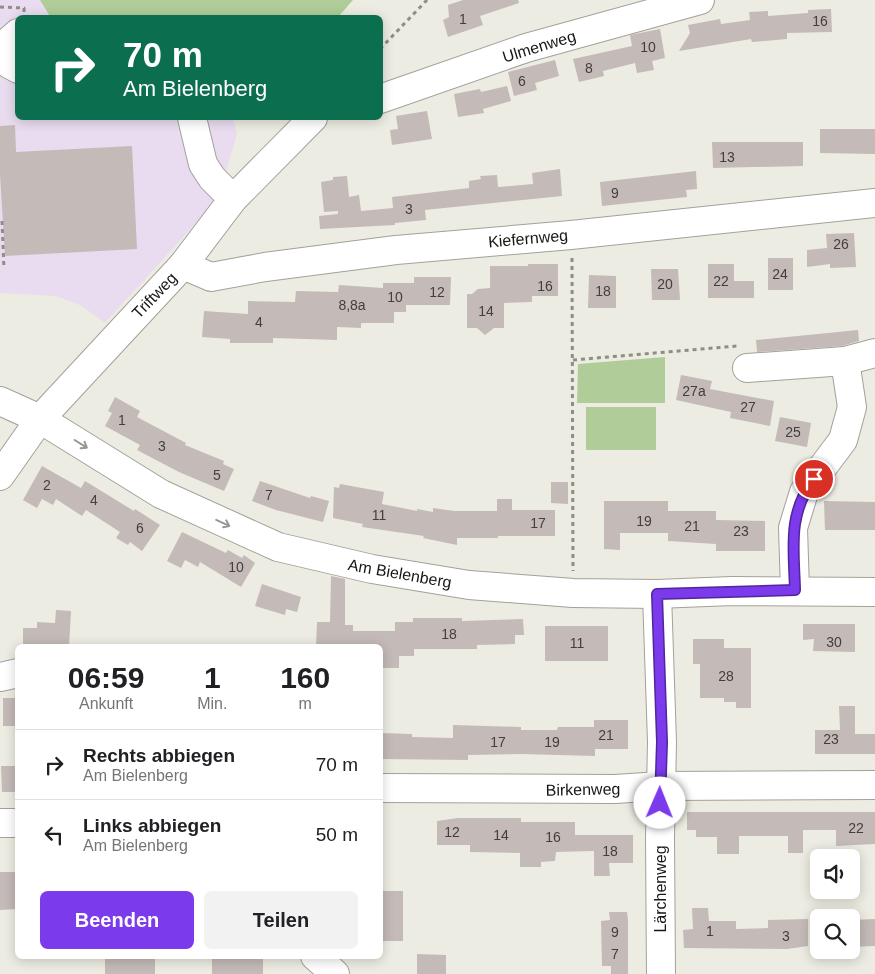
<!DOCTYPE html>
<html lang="de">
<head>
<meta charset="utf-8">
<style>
  :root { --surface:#fff; --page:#f2f2f2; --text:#202124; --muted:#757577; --line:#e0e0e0; --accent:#7c3aed }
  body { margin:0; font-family:Arial,sans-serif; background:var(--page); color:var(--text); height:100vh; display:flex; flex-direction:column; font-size:19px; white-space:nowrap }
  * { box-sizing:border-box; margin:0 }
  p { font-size:16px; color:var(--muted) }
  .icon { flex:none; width:28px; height:28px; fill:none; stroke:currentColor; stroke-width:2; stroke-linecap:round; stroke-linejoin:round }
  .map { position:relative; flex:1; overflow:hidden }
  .side { position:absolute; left:15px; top:644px; width:368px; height:315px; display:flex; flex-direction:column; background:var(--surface); border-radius:8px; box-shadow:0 2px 12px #0003 }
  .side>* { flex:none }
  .banner { position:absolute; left:15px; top:15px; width:368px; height:105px; border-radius:8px; box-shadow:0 2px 12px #0003; background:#0b6e4f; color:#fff; overflow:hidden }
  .tools { position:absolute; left:810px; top:849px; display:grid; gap:10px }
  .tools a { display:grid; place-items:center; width:50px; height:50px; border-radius:8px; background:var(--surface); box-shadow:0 2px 12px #0003; font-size:25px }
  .pin { position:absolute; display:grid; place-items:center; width:42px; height:42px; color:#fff; margin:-21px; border:2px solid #fff; border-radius:50%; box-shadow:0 1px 5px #0007 }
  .me { position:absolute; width:55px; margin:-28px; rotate:1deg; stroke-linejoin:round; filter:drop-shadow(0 0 4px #0008) }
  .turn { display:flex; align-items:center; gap:18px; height:105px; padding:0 25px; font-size:22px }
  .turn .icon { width:65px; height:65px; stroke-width:2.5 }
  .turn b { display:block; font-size:35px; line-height:42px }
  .eta { display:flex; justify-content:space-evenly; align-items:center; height:85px; text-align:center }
  .eta b { font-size:30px; font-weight:800; line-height:35px }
  .button { display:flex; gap:10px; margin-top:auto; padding:10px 25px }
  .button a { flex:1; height:58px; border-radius:8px; background:var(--accent); color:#fff; font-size:20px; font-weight:800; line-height:58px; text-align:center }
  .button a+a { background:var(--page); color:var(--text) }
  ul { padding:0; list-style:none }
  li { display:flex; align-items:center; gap:15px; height:70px; padding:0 25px; border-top:1px solid var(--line) }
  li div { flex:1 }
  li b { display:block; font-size:19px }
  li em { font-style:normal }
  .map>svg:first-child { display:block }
  .education { fill:#e9dcf0 }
  .green { fill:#b0cc98 }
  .building { fill:#c4bab7 }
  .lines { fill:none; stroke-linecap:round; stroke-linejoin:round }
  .minor-casing { stroke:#a3a199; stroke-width:30 }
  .path { stroke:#8e8d86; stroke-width:3; stroke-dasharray:4 4; stroke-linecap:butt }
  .minor { stroke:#fff; stroke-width:28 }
  .oneway { stroke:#979695 }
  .route-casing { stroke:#51269a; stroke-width:12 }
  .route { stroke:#7c3aed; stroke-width:9 }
  .labels { text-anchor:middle; stroke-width:5; stroke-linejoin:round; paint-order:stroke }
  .number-label { font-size:14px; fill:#423f3c }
  .street-label { font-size:16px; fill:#171613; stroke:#fff }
</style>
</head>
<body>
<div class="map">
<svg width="875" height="974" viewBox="0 0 875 974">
  <rect width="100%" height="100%" fill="#edece2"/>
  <path class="education" d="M0,0H40L51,17L18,18V118H233L237,134L218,199L105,323L82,306L56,296L0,293Z"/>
  <g class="green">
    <path d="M40,0H353L338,17L51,18Z"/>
    <path d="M665,357V403H577L578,364Z"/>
    <rect x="586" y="407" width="70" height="43"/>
  </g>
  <g class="building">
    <path d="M463,0H518L519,3L480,16L483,25L448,37L443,20L449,17L448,5Z"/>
    <path d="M831,9L832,32L787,33V39L752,42L751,39L679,51L690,33L688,25L720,19L721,24L750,20L749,12L768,11V16L808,13V10Z"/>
    <path d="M660,29L665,58L652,61L654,70L637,73L635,63L603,71L604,76L579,82L573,59L632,46L630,35Z"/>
    <path d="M555,60L559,76L535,83L537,90L514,96L508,72Z"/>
    <path d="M507,86L511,101L483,109L484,113L458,117L454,94L480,89L481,92Z"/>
    <path d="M427,111L432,139L392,145L390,130L398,129L396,116Z"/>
    <path d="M15,125L16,152L132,146L137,249L5,256L0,174V126Z"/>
    <path d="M820,129H875V154L820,153Z"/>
    <path d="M712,142H803V166L713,168Z"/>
    <path d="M560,169L562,196L425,210L426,220L395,223V225L320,229L319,216L338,214V211L324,212L321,182L333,180V177L347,176L349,197L359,195L361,211L393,208L392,197L469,188V181L481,179L480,176L497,175L498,187L533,184L532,173Z"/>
    <path d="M696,171L697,189L686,190L687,197L602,206L600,182Z"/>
    <path d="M854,233L856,267L830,268V264L807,267V250L827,248L826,234Z"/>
    <rect x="768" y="258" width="25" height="32"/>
    <path d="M528,264H558V296H532V302L504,303V328H494L485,335L477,328H467V294H472L478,289L490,288V266H528Z"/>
    <path d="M708,264H734V281H754V298H708Z"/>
    <path d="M651,269H678L680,300H652Z"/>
    <path d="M589,275L616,276V308H588Z"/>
    <path d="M414,277H451L450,305H406V312H394V323H361V328L337,327V340L273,338V343H230V339L202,337L204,311L248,314V301L295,302L296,291L338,292L339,285L383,288V283H414Z"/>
    <path d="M858,330L859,341L842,346L757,352L756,340Z"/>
    <path d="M681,375L712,381L710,389L774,401L770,426L730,418L731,412L676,400Z"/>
    <path d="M115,397L140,411L137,417L186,443L185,445L224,461L223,464L234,469L224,491L179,472L137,450L140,445L105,426L112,413L108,411Z"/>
    <path d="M780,417L811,423L807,447L775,441Z"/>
    <path d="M42,466L81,488L85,481L134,511L135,509L160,525L142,551L130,542L128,545L116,538L120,532L86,510L82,516L56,499L53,505L42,499L37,508L23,500Z"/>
    <path d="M260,481L310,498L311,496L329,501L323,522L276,510L252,501Z"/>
    <path d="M551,482H568V504L551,503Z"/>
    <path d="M340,484L384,492L382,504L417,511V509L433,512V508L454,511H497V499H512V510H555V536H498V538H457V545L423,538L424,536L362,527L363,524L333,518L334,487L339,488Z"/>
    <path d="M604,501H668V511H716V520L765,521V551H716V544L668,541V533H620V550L604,549Z"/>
    <path d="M824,501L875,502V530H825Z"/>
    <path d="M182,532L226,553L228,550L242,558L244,555L255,563L241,587L200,562L198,567L185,560L181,568L167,561Z"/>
    <path d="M331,576L345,579V625H353V631H395V622H413V618H462V621L523,619L524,635H515V644L477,645V649H414V656H399V668H380V646H316L317,622H330Z"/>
    <path d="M262,584L301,597L297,612L286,609L285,615L255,606Z"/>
    <path d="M56,610L71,611L69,646L23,645V628H37V622L55,623Z"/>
    <path d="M803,624H855V652L813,651L814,639L803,640Z"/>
    <rect x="545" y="626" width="63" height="35"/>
    <path d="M693,639H724V648H751V708H736V702H724V698H700V664H693Z"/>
    <rect x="3" y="698" width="15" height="28"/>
    <path d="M839,706H855V734H875V754H815V730H840Z"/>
    <path d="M594,720H628V749H595V756L521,754L468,755V760L380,759V733L412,734V737L453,738V725L521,727V730H557L558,727H594Z"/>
    <path d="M1,766H18V792H2Z"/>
    <path d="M687,812H875V844L836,846V830H803V853H788V836H739V854H717V837H696V830H687Z"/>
    <path d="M458,818H521V822H575V835H633V863H609L610,876H594V851L556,852L555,861L541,862V867H520V853L470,852V845H437V821Z"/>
    <path d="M0,872H18V909L0,910Z"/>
    <rect x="380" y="891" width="23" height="50"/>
    <path d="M692,908H708L709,921H736V929L768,928V920L808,919V946L787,949L684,948L683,930L693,929Z"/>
    <path d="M609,912H627L628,920V974H611V966H602L601,921L610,920Z"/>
    <path d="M875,919V946L851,947V920Z"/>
    <path d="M417,954L446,955V974H417Z"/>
    <rect x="105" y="956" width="50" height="18"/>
    <rect x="212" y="956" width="51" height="18"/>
  </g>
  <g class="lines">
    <defs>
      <g id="minor">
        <path d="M18,33L10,40L9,64L18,69"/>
        <path d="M380,99L526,48L700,0"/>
        <path d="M192,118L203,164L212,178L233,199"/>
        <path d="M183,265L211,277L265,267L396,250L571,235L875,203"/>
        <path d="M747,368L845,361L875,353"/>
        <path d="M0,401L40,419L161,494L278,547L372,569L469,585L573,593L657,594L732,591L875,592"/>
        <path d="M0,476L40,419L183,265L233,199L313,118"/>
        <path d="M795,590L793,528L804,492L843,440L852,407L845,361"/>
        <path d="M657,594L662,742L660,838L661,974"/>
        <path d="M0,677L18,673"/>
        <path d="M380,788L615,789L661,786L875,785"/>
        <path d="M0,823H18"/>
        <path d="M315,956L335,974"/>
      </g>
    </defs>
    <use href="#minor" class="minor-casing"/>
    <g class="path">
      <path d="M0,7L24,8V12"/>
      <path d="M380,49L427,0"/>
      <path d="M2,221L4,269"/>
      <path d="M572,258L573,571"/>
      <path d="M573,360L737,346"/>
    </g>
    <use href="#minor" class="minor"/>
  </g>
  <defs><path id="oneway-shaft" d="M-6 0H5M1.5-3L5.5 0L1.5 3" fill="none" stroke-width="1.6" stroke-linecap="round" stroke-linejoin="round" transform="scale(1.25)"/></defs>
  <g class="oneway">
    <use href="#oneway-shaft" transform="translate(81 444) rotate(32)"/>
    <use href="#oneway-shaft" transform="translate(223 523) rotate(25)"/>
  </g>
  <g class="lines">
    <defs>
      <path id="route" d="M660,803L662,742L657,594L795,590C794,550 787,514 814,479"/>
    </defs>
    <use href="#route" class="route-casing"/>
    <use href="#route" class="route"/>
  </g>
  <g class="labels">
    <g class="number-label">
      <text x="463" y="24">1</text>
      <text x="820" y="26">16</text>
      <text x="648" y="52">10</text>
      <text x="589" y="73">8</text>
      <text x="522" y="86">6</text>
      <text x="727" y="162">13</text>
      <text x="615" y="198">9</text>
      <text x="409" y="214">3</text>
      <text x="841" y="249">26</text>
      <text x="780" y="279">24</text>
      <text x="721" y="286">22</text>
      <text x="665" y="289">20</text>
      <text x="545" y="291">16</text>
      <text x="603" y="296">18</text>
      <text x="437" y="297">12</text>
      <text x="395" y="302">10</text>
      <text x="352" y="310">8,8a</text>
      <text x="486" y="316">14</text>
      <text x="259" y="327">4</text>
      <text x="694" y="396">27a</text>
      <text x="748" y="412">27</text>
      <text x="122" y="425">1</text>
      <text x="793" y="437">25</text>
      <text x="162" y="451">3</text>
      <text x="217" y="480">5</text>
      <text x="47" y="490">2</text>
      <text x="269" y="500">7</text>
      <text x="94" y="505">4</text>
      <text x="379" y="520">11</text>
      <text x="644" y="526">19</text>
      <text x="538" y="528">17</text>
      <text x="692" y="531">21</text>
      <text x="140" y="533">6</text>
      <text x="741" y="536">23</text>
      <text x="236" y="572">10</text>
      <text x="449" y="639">18</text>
      <text x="834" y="647">30</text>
      <text x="577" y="648">11</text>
      <text x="726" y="681">28</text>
      <text x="606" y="740">21</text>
      <text x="831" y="744">23</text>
      <text x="498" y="747">17</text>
      <text x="552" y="747">19</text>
      <text x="856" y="833">22</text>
      <text x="452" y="837">12</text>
      <text x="501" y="840">14</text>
      <text x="553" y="842">16</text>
      <text x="610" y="856">18</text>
      <text x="710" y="936">1</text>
      <text x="615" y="937">9</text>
      <text x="786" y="941">3</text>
      <text x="615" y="959">7</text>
    </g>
    <g class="street-label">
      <text transform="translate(539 46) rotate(-17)" y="6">Ulmenweg</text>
      <text transform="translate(528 238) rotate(-5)" y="6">Kiefernweg</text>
      <text transform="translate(154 295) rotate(-46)" y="6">Triftweg</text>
      <text transform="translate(400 573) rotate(10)" y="6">Am Bielenberg</text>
      <text transform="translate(583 789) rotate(-1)" y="6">Birkenweg</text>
      <text transform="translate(660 889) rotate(-90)" y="6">Lärchenweg</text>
    </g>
  </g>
</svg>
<div class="tools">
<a><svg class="icon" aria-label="sound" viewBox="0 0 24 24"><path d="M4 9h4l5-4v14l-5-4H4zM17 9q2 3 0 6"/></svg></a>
<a><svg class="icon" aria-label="search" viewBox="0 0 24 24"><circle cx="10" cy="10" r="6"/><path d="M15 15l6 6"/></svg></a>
</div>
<div class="pin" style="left:814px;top:479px;background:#d93025"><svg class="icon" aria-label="arrive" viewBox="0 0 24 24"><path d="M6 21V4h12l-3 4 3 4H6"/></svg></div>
<svg class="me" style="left:660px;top:803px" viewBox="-20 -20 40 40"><circle r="19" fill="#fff"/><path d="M0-13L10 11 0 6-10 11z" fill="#7c3aed"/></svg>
<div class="banner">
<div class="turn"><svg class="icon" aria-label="right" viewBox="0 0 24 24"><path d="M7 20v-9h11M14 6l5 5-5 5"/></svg><div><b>70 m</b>Am Bielenberg</div></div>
</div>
<section class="side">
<div class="eta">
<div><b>06:59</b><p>Ankunft</p></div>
<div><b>1</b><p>Min.</p></div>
<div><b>160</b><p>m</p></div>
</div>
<ul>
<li><svg class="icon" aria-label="right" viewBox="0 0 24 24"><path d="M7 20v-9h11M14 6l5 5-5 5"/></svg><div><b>Rechts abbiegen</b><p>Am Bielenberg</p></div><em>70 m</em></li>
<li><svg class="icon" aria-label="left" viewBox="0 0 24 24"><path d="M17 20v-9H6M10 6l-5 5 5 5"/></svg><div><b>Links abbiegen</b><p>Am Bielenberg</p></div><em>50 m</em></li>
</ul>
<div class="button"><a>Beenden</a><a>Teilen</a></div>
</section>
</div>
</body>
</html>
